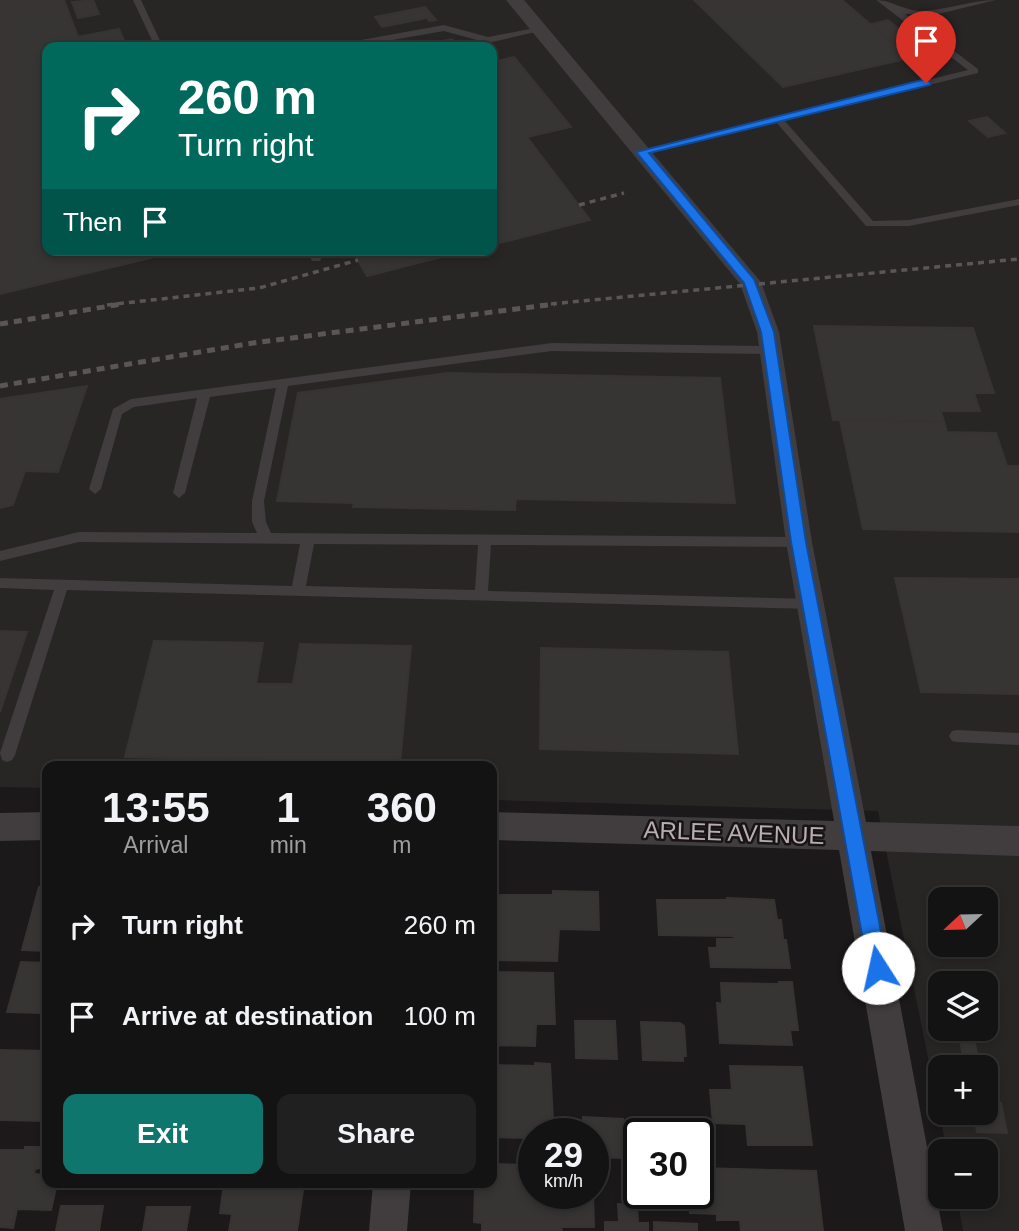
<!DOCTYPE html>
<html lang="en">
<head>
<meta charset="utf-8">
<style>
  :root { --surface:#141313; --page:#212021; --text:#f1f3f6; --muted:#9d9ea0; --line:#333233; --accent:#0f766e }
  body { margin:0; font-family:Helvetica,sans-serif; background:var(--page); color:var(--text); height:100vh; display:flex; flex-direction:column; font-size:26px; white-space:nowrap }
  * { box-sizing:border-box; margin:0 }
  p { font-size:23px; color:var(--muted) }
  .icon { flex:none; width:38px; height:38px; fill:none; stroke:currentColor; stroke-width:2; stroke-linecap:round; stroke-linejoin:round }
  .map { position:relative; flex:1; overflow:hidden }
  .side { position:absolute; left:42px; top:761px; width:455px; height:427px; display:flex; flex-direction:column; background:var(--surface); border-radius:14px; box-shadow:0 4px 10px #0003,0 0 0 2px var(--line) }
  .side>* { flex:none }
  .banner { position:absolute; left:42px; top:42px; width:455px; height:214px; border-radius:14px; box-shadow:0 4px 10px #0003,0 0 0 2px var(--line); background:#00695c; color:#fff; overflow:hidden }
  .needle { width:46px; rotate:248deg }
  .controls { position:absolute; left:928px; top:887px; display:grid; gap:14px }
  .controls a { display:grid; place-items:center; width:70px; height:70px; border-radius:14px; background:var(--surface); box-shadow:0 4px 10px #0003,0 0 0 2px var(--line); font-size:35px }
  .speed { position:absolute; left:518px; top:1118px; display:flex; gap:14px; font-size:35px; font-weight:700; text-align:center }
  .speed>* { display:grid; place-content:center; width:91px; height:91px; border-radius:50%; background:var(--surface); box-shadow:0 4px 10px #0003,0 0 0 2px var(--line); line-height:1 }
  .speed small { font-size:18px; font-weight:400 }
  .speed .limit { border:4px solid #111; border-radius:10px; background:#fff; color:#111 }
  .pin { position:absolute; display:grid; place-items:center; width:60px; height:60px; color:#fff; margin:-72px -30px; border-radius:50% 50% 50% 0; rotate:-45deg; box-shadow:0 0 7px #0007 }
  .pin .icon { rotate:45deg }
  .me { position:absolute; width:77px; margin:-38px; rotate:350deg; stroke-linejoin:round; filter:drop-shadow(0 0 5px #0008) }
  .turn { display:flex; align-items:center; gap:24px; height:147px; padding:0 21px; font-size:32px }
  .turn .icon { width:91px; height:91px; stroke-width:2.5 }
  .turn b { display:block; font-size:49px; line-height:60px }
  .then { display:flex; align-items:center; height:66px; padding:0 21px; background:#0003; gap:14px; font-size:26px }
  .eta { display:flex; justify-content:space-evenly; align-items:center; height:119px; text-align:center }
  .eta b { font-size:42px; font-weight:800; line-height:49px }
  .button { display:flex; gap:14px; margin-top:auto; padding:14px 21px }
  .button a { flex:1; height:80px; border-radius:14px; background:var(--accent); color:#fff; font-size:28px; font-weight:800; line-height:80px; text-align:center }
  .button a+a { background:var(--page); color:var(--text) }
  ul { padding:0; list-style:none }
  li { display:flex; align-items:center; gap:21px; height:91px; padding:0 21px }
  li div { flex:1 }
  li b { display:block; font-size:26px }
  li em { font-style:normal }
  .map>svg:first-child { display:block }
  .built { fill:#282525; fill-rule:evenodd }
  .building { fill:#373434; stroke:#373333; stroke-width:2 }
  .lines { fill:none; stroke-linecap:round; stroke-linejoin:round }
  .lane { fill:#413c3d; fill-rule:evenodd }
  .street { fill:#413c3d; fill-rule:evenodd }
  .rail-far1 { stroke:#5c5557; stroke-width:3.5; stroke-dasharray:6 5; stroke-linecap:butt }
  .rail { stroke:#5c5557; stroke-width:5; stroke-dasharray:8 6; stroke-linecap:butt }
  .route { fill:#1a73e8; stroke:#114b97; stroke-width:2 }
  .labels { text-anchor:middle; stroke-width:5; stroke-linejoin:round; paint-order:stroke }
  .street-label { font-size:24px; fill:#baacb0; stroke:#161414 }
</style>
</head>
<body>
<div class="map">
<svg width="1019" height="1231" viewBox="0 0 1019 1231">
  <rect width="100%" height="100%" fill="#1b1919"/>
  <path class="built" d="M0,0H1019V1231H963L957,1197H985V1152L947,1151L878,811L492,800V766H47V788L0,787ZM47,47H492V250H47ZM940,900H985V945H940ZM940,984H985V1029H940ZM940,1068H985V1113H940Z"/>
  <g class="building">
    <path d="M0,0H64L78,37L119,29L127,47H47V250H161L163,255L0,294Z"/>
    <path d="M93,0L99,14L78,18L72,2Z"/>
    <path d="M694,0H842L910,58L783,87Z"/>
    <path d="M425,7L436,20L429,21L427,18L382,27L375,17Z"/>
    <path d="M888,20L920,46L903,50L872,24Z"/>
    <path d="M452,39L459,47H413Z"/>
    <path d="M514,57L571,127L527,137L590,220L492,245V62Z"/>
    <path d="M987,117L1005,133L988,137L969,121Z"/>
    <path d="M352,250H469L367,276Z"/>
    <path d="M814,326L973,328L994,393H974L980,411H941L944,422L833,420Z"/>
    <path d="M448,373L720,378L735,503L516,499L515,510L353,507L354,503L277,501L298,393Z"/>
    <path d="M87,386L58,472L25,471L13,505L0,508V399Z"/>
    <path d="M840,420L944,422L947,432L996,433L1007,466H1019V532L863,529Z"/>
    <path d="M895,578L1019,579V694L921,692Z"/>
    <path d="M0,631L27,632L0,712Z"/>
    <path d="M154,641L263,643L256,684H293L300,644L411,646L400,763L125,757Z"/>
    <path d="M541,648L728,652L738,754L540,749Z"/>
    <path d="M39,887H47V951L22,950Z"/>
    <path d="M553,891L598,892L599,930L559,929L557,961L492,960V895H553Z"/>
    <path d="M727,898L774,900L777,920H781L783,938L780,940H786L790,968L711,967L709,948H717V939H734V936L659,935L657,900H727Z"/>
    <path d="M21,962L47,963V1027H42L46,1013L7,1012Z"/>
    <path d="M492,972L553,973L555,1024H536L535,1046L492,1045Z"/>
    <path d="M779,982H792L798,1030H790L792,1045L720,1043L717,1003L722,1004L721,983L779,984Z"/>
    <path d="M575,1021H615L617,1059L576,1058Z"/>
    <path d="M641,1022L680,1023L684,1026L686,1056H683V1061L643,1060Z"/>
    <path d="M958,1029H972L980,1068H965Z"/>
    <path d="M0,1050L47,1051V1121L0,1120Z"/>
    <path d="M535,1063L550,1064L553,1120H541V1134H534V1138L492,1137V1065L535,1066Z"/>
    <path d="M730,1066L802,1067L812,1145H748L746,1124L713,1123L710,1090H732Z"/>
    <path d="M985,1095L987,1104L1001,1103L1007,1133L977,1132L974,1113H985Z"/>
    <path d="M583,1117L623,1119L624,1158L593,1157V1134H583Z"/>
    <path d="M664,1119L709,1122L711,1155H708V1160H698V1134H665Z"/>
    <path d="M25,1147H41L40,1168L35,1169L34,1174L47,1175V1183H57L51,1210L17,1209L13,1228L0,1227V1150H25Z"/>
    <path d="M492,1164L534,1165V1194H593L594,1227H561L562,1231H482V1223L474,1222L475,1183H492Z"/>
    <path d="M698,1168L816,1171L823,1231H741L740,1220H717V1214L690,1213L688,1194H698Z"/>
    <path d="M224,1183H304L297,1231H229L232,1214L220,1213Z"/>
    <path d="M618,1204L637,1205L638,1223H648V1231H605V1222H619Z"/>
    <path d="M61,1206H103L99,1231H56Z"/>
    <path d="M147,1207H190L186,1231H143Z"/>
    <path d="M654,1222L697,1224V1231H654Z"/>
  </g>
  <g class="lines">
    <g class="lane">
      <path d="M133,0H141L163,47H155Z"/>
      <path d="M876,0C891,0 903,10 919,11C945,11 970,0 996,0L934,15L905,14L978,69V73L784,120L873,221L909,220L1019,199V205L909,226H866L776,122L642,155L637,152L968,70Z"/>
      <path d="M444,25L488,37L540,27L544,30L488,43L444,31L352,47H335L339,44Z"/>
      <path d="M307,250H317L321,259L320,261H312Z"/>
      <path d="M552,343L770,346L776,350L770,354L552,351L288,386L264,501L266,522L271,533L799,537L806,542L799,547L491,545L488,591L811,599L816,601L818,605L816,609L67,590L15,755L12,760L7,762L2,760L0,753L54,590L0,588V578L292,586L300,544L79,542L0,561V551L79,532L257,533L252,522V501L276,388L210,397L185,493L179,498L173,493L197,398L134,407L122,414L101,489L95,494L89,489L113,409L131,399ZM314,544L478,545L475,590L306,586Z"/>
      <path d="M957,730L1019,733V745L957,742L952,741L949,736L952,731Z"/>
    </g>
    <g class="street">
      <path d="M506,0H524L761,282L779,332L812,542L866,822L1019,826V856L871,851L943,1231H905L839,850L492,840V812L834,821L786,542L757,332L740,284Z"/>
      <path d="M47,812V840L0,841V813Z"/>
      <path d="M373,1183H411L407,1231H369Z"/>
    </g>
    <g class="rail-far1">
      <path d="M579,205L624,193"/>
      <path d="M107,305L259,288L358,260"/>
      <path d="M540,305L1019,259"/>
    </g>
    <g class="rail">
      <path d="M0,324L122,304"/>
      <path d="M0,386L253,343L555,304"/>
    </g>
  </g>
  <path class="route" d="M926,79L931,83L930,85L649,153L754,279L774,332L806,542L888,968L885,975L878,978L871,975L868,968L791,542L761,332L744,283L636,152Z"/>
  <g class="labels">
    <g class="street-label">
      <text transform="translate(734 833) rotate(2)" y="8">ARLEE AVENUE</text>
    </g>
  </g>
</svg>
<div class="controls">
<a><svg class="needle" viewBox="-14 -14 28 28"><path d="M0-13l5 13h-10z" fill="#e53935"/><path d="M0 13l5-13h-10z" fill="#9d9ea0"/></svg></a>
<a><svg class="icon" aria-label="layers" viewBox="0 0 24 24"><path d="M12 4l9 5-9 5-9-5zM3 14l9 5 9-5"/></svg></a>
<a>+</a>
<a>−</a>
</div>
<div class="speed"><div>29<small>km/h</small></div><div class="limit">30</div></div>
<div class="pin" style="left:926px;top:83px;background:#d93025"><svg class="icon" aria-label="arrive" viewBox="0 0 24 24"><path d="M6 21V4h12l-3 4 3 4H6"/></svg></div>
<svg class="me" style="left:878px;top:968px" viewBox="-20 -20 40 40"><circle r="19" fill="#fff"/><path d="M0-13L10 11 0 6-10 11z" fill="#1a73e8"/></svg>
<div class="banner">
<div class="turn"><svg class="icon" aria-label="right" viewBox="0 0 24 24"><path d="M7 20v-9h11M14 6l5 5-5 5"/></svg><div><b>260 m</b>Turn right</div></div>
<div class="then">Then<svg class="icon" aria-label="arrive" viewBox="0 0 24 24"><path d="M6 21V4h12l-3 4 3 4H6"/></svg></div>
</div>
<section class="side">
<div class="eta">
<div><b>13:55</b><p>Arrival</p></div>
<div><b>1</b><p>min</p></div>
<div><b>360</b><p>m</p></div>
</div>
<ul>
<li><svg class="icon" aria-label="right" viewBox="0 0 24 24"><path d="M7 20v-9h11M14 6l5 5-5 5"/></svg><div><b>Turn right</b></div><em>260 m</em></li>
<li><svg class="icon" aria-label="arrive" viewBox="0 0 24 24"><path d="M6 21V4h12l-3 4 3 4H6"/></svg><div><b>Arrive at destination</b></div><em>100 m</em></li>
</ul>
<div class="button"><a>Exit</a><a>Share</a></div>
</section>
</div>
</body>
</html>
